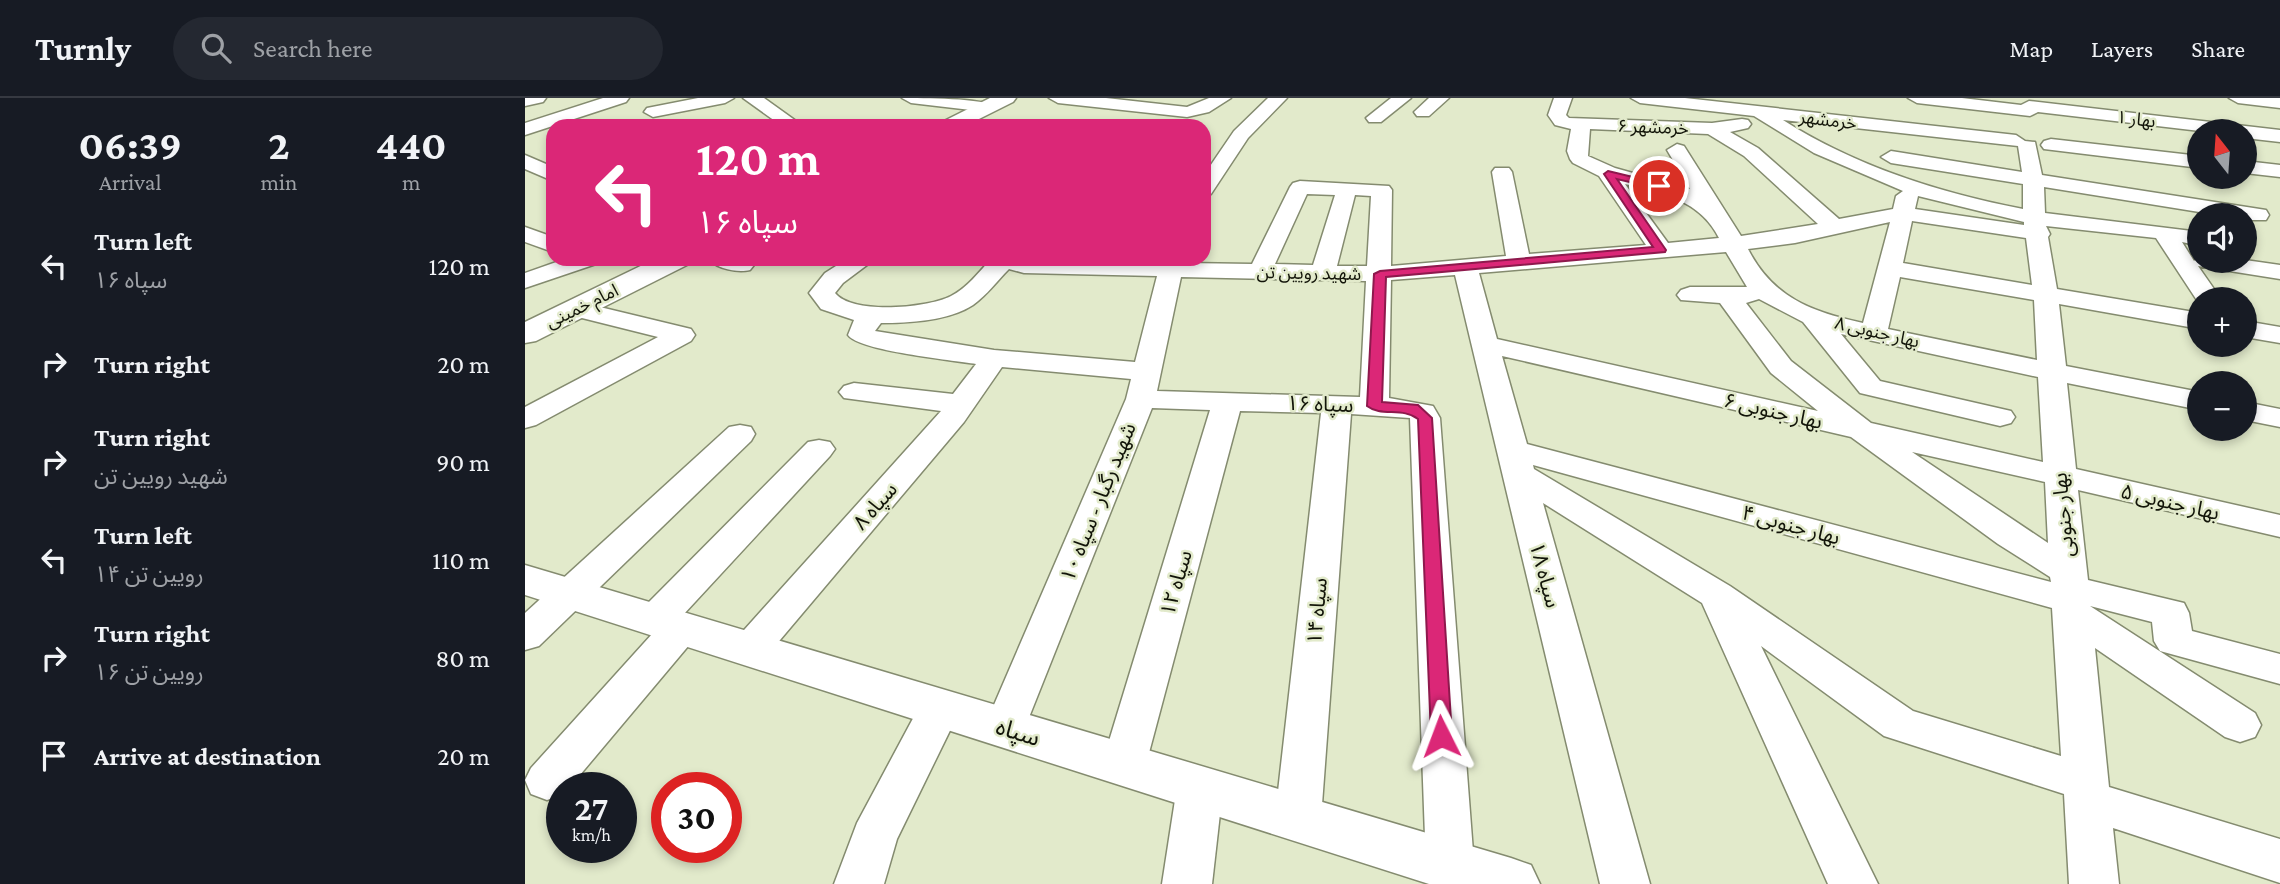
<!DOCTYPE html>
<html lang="en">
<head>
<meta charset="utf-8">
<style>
  :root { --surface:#171b24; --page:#242831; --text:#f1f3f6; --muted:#9ea1a6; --line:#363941 }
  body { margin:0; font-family:"Crimson Pro","Noto Sans Arabic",serif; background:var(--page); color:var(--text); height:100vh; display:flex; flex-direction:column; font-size:26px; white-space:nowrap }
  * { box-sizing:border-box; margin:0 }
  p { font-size:23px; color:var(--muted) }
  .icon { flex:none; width:38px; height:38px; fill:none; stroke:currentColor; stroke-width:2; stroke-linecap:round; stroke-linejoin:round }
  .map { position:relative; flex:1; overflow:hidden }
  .side { display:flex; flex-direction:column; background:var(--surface); width:525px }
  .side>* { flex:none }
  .banner { position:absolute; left:21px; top:21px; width:665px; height:147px; border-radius:21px; box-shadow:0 4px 10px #0003; background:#db2777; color:#fff; overflow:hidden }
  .needle { width:46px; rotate:343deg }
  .fabs { position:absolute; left:1662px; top:21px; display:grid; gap:14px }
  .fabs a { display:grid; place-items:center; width:70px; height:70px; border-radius:50%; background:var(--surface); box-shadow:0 4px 10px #0003; font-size:35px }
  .speed { position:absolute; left:21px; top:674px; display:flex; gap:14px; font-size:35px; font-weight:700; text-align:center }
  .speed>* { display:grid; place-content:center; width:91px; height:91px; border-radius:50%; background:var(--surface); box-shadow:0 4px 10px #0003; line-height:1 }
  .speed small { font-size:18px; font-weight:400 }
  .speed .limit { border:10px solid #d22; background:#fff; color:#111 }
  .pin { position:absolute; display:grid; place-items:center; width:60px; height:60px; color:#fff; margin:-30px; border:4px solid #fff; border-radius:50%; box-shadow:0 2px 7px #0007 }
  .me { position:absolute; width:77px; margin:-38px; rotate:357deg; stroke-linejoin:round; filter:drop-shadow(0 0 5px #0008) }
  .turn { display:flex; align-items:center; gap:24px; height:147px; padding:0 35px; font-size:32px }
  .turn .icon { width:91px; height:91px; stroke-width:2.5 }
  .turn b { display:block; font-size:49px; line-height:60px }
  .eta { display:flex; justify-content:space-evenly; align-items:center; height:119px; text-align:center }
  .eta b { font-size:42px; font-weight:700; line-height:49px }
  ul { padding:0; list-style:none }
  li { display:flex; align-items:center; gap:21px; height:98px; padding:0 35px }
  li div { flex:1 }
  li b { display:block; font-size:26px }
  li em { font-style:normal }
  header { display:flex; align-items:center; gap:42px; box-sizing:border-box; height:98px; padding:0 35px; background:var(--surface); border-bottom:2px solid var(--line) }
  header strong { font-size:33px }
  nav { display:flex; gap:38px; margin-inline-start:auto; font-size:24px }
  .search { width:490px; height:63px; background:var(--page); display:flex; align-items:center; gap:18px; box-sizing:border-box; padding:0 24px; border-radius:38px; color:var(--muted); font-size:26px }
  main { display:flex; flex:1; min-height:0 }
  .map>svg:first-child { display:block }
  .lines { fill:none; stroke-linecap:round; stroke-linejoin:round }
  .minor-casing { stroke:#848b6f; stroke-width:3 }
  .major-casing { stroke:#848b6f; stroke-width:3 }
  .minor { fill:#fff; fill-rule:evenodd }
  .major { fill:#fff; fill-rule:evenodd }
  .route { fill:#db2777; stroke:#8e194d; stroke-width:2 }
  .labels { text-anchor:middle; stroke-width:5; stroke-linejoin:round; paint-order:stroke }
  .far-street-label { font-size:18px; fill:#121409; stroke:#e2eacb }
  .street-label { font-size:21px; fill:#121409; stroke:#e2eacb }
  .near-street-label { font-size:24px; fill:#121409; stroke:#e2eacb }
</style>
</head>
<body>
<header>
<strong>Turnly</strong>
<div class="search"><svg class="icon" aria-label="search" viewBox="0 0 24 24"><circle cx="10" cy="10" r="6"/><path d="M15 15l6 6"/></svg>Search here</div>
<nav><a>Map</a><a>Layers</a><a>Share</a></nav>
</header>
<main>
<section class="side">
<div class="eta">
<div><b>06:39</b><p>Arrival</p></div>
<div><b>2</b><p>min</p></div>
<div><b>440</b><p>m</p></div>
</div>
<ul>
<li><svg class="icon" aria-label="left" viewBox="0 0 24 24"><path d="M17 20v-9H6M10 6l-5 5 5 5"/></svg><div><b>Turn left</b><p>سپاه ۱۶</p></div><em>120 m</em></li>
<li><svg class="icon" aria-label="right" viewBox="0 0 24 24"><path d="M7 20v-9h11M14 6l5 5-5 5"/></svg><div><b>Turn right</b></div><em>20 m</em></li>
<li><svg class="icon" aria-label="right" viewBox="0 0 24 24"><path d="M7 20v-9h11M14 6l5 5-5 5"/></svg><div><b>Turn right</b><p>شهید رویین تن</p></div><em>90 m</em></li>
<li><svg class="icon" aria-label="left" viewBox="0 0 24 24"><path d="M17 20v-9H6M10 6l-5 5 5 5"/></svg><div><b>Turn left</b><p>رویین تن ۱۴</p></div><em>110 m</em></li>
<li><svg class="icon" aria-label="right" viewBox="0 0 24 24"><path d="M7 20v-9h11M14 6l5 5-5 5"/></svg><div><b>Turn right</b><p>رویین تن ۱۶</p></div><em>80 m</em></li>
<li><svg class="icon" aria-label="arrive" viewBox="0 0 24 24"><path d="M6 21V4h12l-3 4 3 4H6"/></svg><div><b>Arrive at destination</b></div><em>20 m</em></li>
</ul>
</section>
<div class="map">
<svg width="1755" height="786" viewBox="0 0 1755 786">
  <rect width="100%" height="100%" fill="#e2eacb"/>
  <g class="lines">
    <defs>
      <g id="minor">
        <path d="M0,0H21L18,4L0,8Z"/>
        <path d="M78,0H104L101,4L0,37V25Z"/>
        <path d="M173,0H209L200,5L128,19L119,14L122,10Z"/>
        <path d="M218,0H239L278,28H257Z"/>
        <path d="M377,0C397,0 459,0 472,9L463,14L386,5Z"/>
        <path d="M524,0H581L662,9L684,0H706L684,14L662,19L533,5Z"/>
        <path d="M743,0H762L723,40L686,96L679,98V77L709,33Z"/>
        <path d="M866,0H886L856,24H844L841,20Z"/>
        <path d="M904,0H924L904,18H892L889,14Z"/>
        <path d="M1029,0H1047L1041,17L1044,20L1187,25L1217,21L1223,22L1226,26L1223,30L1205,34L1233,50L1314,121L1368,111L1371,98L1378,93L1289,55L1229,18L1115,5L1106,0H1160L1491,37L1500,43L1510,44L1517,77L1741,112L1744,117L1741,122H1720V117H1693L1519,89L1520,115L1675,134V148L1657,144L1669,163L1675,157V163L1720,162L1755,167V181L1673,168L1696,201H1675V207L1631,140L1521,128L1525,136L1523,139L1532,191L1675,215V231L1534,206L1541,268L1675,294V312L1542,285L1551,371L1755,417V439L1553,392L1563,482L1659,505L1664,515L1667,533L1755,556V586L1635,553L1629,543L1627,524L1565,508L1730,615L1736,627L1730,639L1715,644L1700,639L1570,550L1584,689L1755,741V785L1588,730L1594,786H1544L1539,696L1359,638L1236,548L1353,786H1303L1177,505L1018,405L1125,786H1075L930,177L866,182L864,300L908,308L915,320L949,767L942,782C930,786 920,786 908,782L901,767L885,320L826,316L796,720L790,734L773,740L756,734L750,720L796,315L715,313L621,666L615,679L599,684L583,679L577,666L685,312L627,310L495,642L480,647L465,642L459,630L601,301L606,281L477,269L439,324L239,561L225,566L211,561L205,551L211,541L416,313L319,300L314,294L319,288L329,285L428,296L451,266C427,262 334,253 323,237L329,222L296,211L284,195L300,175L322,161H350L318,185L310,195C327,217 403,210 426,198C442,190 454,174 466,161L637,164L638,161H662L660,165L727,166L765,89L768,85L775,83L864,88L867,92L866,168L981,158L967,74L970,70H984L987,74L1004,156L1121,147L1074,78L1048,65L1045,61L1042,53L1046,31L1030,27L1023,17ZM1258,22L1493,48L1497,74L1366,53L1356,59L1366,65L1498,86V111C1415,95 1330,68 1258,22ZM1065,31L1183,36L1219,58L1293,126L1216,138L1159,48L1152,46L1142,52L1165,91L1090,70L1063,58ZM1100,86C1139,96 1175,102 1194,140L1143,145ZM782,96L810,97L788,167L750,166ZM830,97L846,98L842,168H812ZM1393,98L1499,124V127L1390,111ZM1387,123L1501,140L1507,187L1378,165ZM1365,124L1338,225C1287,214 1248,200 1223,151L1270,145ZM1201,154L1222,189H1165L1156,192L1152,197L1156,202L1195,205L1246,275L1293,313L972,241L954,175ZM484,171L499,175L632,178L610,264L469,252L350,233L356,225C384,225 424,223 448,207C462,197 472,183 484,171ZM656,179L841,183L835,299L632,293ZM1375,179L1509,202L1512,262L1363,231ZM1234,201L1278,224L1335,295L1475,328L1486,325L1490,319L1486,313L1355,283L1316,236L1513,279L1518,364L1346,325L1266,263L1221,205ZM977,258L1326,339L1473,446L1525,479L1526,484L1002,346ZM1387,354L1520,384L1523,445ZM1008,367L1527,510L1536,658L1388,613L1205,488L1009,371Z"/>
        <path d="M1383,0H1437L1496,7L1504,3L1755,32V44L1720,40V33H1675L1513,14L1505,18L1392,5Z"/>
        <path d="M1704,0H1755V10L1713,5Z"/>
        <path d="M1526,41L1675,58V70L1519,51L1516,47L1519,43Z"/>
        <path d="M0,57L28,69V83L0,71Z"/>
        <path d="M1720,63L1755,67V79L1720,75Z"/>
        <path d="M0,129L28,139V154L0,144Z"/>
        <path d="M40,161H75L71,166L0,190V175Z"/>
        <path d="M184,161H222L229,167L225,172C213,175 192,171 184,161Z"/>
        <path d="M50,203L166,231L170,237L166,243L11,327L0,330V309L133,239L41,216L37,211L41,206Z"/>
        <path d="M1720,223L1755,229V245L1720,239Z"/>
        <path d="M1720,304L1755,311V329L1720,322Z"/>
        <path d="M215,327L226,329L230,336L226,343L14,548L0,552V515L204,329Z"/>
        <path d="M294,342L305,344L310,351L305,358L158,517L170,520L175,530L170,540L44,690H37V697L22,702L6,696L0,682L6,670L128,535L116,532L111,522L116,512L283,344Z"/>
        <path d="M415,594L430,598L436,610L372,741L359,786H309L332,725L400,598Z"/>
        <path d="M675,670L691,675L698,689L687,786H637L652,689L659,675Z"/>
      </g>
      <g id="major">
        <path d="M465,0H491L488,4L440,28H413L417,24Z"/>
        <path d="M130,161H166L162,167L11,243L0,245V224Z"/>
        <path d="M0,467L986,760L1006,767L1015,786H904L0,497Z"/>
      </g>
    </defs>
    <use href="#minor" class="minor-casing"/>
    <use href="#major" class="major-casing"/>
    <use href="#minor" class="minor"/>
    <use href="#major" class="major"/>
  </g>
  <path class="route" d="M1083,73L1137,86V90L1134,91L1092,81L1141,152L1140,154L861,179L857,304L893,307L907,320L927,638L924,644L916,646L909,644L906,638L893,321C878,309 856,319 842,308L849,176L855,173L1128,149L1079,76Z"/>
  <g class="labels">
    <g class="far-street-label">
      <text transform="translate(1611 21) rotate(7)" y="6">بهار ۱</text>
      <text transform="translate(1303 22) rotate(7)" y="6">خرمشهر</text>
      <text transform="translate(1128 29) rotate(2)" y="6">خرمشهر ۶</text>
      <text transform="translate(784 175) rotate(1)" y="6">شهید رویین تن</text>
      <text transform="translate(57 208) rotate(-26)" y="6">امام خمینی</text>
      <text transform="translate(1352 234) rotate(13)" y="6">بهار جنوبی ۸</text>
    </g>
    <g class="street-label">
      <text transform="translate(795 306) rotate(2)" y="7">سپاه ۱۶</text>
      <text transform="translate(1248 313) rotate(13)" y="7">بهار جنوبی ۶</text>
      <text transform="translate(573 404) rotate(-68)" y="7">شهید رگبار - سپاه ۱۰</text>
      <text transform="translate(1645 404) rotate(13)" y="7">بهار جنوبی ۵</text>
      <text transform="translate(350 408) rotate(-49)" y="7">سپاه ۸</text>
      <text transform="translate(1538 417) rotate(-95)" y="7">بهار جنوبی</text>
      <text transform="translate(1266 427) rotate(15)" y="7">بهار جنوبی ۴</text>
      <text transform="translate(1020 477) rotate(75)" y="7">سپاه ۱۸</text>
      <text transform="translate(651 485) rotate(-74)" y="7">سپاه ۱۲</text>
      <text transform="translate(792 513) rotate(-85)" y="7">سپاه ۱۴</text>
    </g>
    <g class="near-street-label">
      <text transform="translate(493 634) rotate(17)" y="8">سپاه</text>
    </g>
  </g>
</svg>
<div class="fabs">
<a><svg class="needle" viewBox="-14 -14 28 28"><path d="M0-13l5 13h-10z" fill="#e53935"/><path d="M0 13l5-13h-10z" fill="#9ea1a6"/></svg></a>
<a><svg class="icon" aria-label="sound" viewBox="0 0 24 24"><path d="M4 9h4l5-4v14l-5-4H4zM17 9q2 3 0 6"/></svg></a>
<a>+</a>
<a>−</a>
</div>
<div class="speed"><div>27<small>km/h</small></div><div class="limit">30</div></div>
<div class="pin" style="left:1134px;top:88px;background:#d93025"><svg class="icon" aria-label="arrive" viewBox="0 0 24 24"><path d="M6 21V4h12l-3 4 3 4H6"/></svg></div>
<svg class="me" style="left:916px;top:638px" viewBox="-20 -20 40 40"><path d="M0-17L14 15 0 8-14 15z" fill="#db2777" stroke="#fff" stroke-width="4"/></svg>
<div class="banner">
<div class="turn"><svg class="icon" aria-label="left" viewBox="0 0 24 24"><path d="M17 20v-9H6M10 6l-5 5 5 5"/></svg><div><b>120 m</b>سپاه ۱۶</div></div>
</div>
</div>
</main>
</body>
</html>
